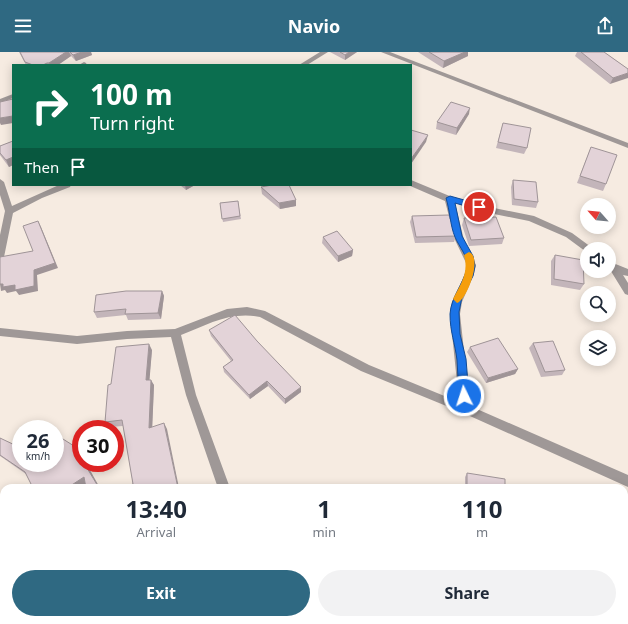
<!DOCTYPE html>
<html lang="en">
<head>
<meta charset="utf-8">
<style>
  :root { --surface:#fff; --page:#f2f2f3; --text:#1f2937; --muted:#747a83; --accent:#2f6982 }
  body { margin:0; font-family:"Noto Sans",sans-serif; background:var(--page); color:var(--text); height:100vh; display:flex; flex-direction:column; font-size:15px; white-space:nowrap }
  * { box-sizing:border-box; margin:0 }
  p { font-size:13px; color:var(--muted) }
  .icon { flex:none; width:22px; height:22px; fill:none; stroke:currentColor; stroke-width:2; stroke-linecap:round; stroke-linejoin:round }
  .map { position:relative; flex:1; overflow:hidden }
  .panel { position:absolute; left:0px; top:432px; width:628px; height:140px; display:flex; flex-direction:column; background:var(--surface); border-radius:12px 12px 0 0; box-shadow:0 2px 10px #0003 }
  .panel>* { flex:none }
  .guide { position:absolute; left:12px; top:12px; width:400px; height:122px; border-radius:0px; box-shadow:0 2px 10px #0003; background:#0b6e4f; color:#fff; overflow:hidden }
  .needle { width:26px; rotate:297deg }
  .controls { position:absolute; left:580px; top:146px; display:grid; gap:8px }
  .controls a { display:grid; place-items:center; width:36px; height:36px; border-radius:50%; background:var(--surface); box-shadow:0 2px 10px #0003; font-size:20px }
  .speed { position:absolute; left:12px; top:368px; display:flex; gap:8px; font-size:20px; font-weight:700; text-align:center }
  .speed>* { display:grid; place-content:center; width:52px; height:52px; border-radius:50%; background:var(--surface); box-shadow:0 2px 10px #0003; line-height:1 }
  .speed small { font-size:10px; font-weight:400 }
  .speed .limit { border:6px solid #d22; background:#fff; color:#111 }
  .pin { position:absolute; display:grid; place-items:center; width:34px; height:34px; color:#fff; margin:-17px; border:2px solid #fff; border-radius:50%; box-shadow:0 1px 4px #0007 }
  .me { position:absolute; width:44px; margin:-22px; rotate:356deg; stroke-linejoin:round; filter:drop-shadow(0 0 3px #0008) }
  .turn { display:flex; align-items:center; gap:14px; height:84px; padding:0 12px; font-size:18px }
  .turn .icon { width:52px; height:52px; stroke-width:2.5 }
  .turn b { display:block; font-size:28px; line-height:34px }
  .then { display:flex; align-items:center; height:38px; padding:0 12px; background:#0003; gap:8px; font-size:15px }
  .eta { display:flex; justify-content:space-evenly; align-items:center; height:68px; text-align:center }
  .eta b { font-size:24px; font-weight:700; line-height:28px }
  .cta { display:flex; gap:8px; margin-top:auto; padding:8px 12px }
  .cta a { flex:1; height:46px; border-radius:24px; background:var(--accent); color:#fff; font-size:16px; font-weight:700; line-height:46px; text-align:center }
  .cta a+a { background:var(--page); color:var(--text) }
  header { display:flex; justify-content:space-between; align-items:center; height:52px; padding:0 12px; background:var(--accent); color:#fff; font-size:18px; font-weight:700 }
  .map>svg:first-child { display:block }
  .lines { fill:none; stroke-linecap:round; stroke-linejoin:round }
  .street { fill:#9f9897; fill-rule:evenodd }
  .wall { fill:#c3b5ba }
  .shaded-wall { fill:#9f9497 }
  .building { fill:#e3d3d8; stroke:#9f9497 }
  .route { fill:#1a73e8; stroke:#114b97 }
  .slow { fill:#f59e0b }
</style>
</head>
<body>
<header><svg class="icon" aria-label="menu" viewBox="0 0 24 24"><path d="M4 6h16M4 12h16M4 18h16"/></svg>Navio<svg class="icon" aria-label="share" viewBox="0 0 24 24"><path d="M12 15V3M7 8l5-5 5 5M5 13v7h14v-7"/></svg></header>
<div class="map">
<svg width="628" height="572" viewBox="0 0 628 572">
  <rect width="100%" height="100%" fill="#f6ebe1"/>
  <g class="lines">
    <g class="street">
      <path d="M320,0H328L307,13H299Z"/>
      <path d="M381,0H390L628,91V96Z"/>
      <path d="M84,10L86,11L87,13H79Z"/>
      <path d="M13,42V46L0,51V47Z"/>
      <path d="M0,127L4,130L12,154L59,133H71L70,135L42,146L13,161L4,205L0,208V183L5,159L0,143Z"/>
      <path d="M411,128L452,145L494,156L534,164L572,181L591,195L592,197H587V200L585,199L566,185L529,169L494,162L455,151L464,188L476,213L474,222L462,250L460,262L470,354L628,423V435L461,360L361,319L260,265C230,259 207,273 181,283L196,343L230,436H218L186,343L171,285L127,287L77,292L0,284V276L77,284L127,279L175,277L227,257L247,255L265,259L369,313L459,350L450,262L452,250L465,222L467,213L455,188L445,149L408,133H411Z"/>
      <path d="M613,211L628,217V224L623,223L628,231V243L625,242L609,216V212Z"/>
      <path d="M0,503L4,504V516L0,515Z"/>
      <path d="M59,568H73L71,572H57Z"/>
      <path d="M515,568H532L530,572H513Z"/>
      <path d="M545,568H574L576,572H547Z"/>
    </g>
  </g>
  <g class="wall">
    <path d="M19,0H91L92,3L76,9L71,4L58,13H26Z"/>
    <path d="M330,0H357L345,8Z"/>
    <path d="M418,0H468V4L443,16Z"/>
    <path d="M577,0H604L628,17L610,32L575,4Z"/>
    <path d="M469,62L456,83L436,77L437,70Z"/>
    <path d="M503,71L527,96L524,102L496,96Z"/>
    <path d="M13,89V113L9,115L0,103V94Z"/>
    <path d="M591,95L606,132L603,139L577,131Z"/>
    <path d="M513,128L538,150L536,156L512,153L511,135Z"/>
    <path d="M180,133H195L186,138Z"/>
    <path d="M261,135L296,148V154L280,157L262,142Z"/>
    <path d="M238,149L241,167L223,170L220,151Z"/>
    <path d="M412,164L450,167L456,184L454,190L415,191L410,170Z"/>
    <path d="M464,166L504,186L502,192L469,194L462,173Z"/>
    <path d="M323,185L353,198L352,204L338,210L322,191Z"/>
    <path d="M555,203L584,232L580,238L551,233V209Z"/>
    <path d="M162,239L164,244L161,267L128,268L126,263L97,266L94,260Z"/>
    <path d="M209,278L257,289L301,340L285,352L268,334L250,347L224,320L223,315L231,309L211,284Z"/>
    <path d="M533,291L565,318L562,323L541,325L529,296Z"/>
    <path d="M470,295L518,317L515,322L486,331L467,300Z"/>
    <path d="M152,298L149,328L154,333L152,375L167,377L133,432L123,374L109,375L105,370L111,332Z"/>
    <path d="M0,386L19,395L74,394L79,399L85,432L26,422L0,404Z"/>
    <path d="M467,421L505,436H465V425Z"/>
    <path d="M624,522H628V571L626,570L624,562Z"/>
  </g>
  <g class="shaded-wall">
    <path d="M66,0H69L71,4L58,13H50L49,11Z"/>
    <path d="M82,0H91L92,3L76,9L73,3Z"/>
    <path d="M349,0H357L345,8V3Z"/>
    <path d="M465,0H468V4L443,16L444,9Z"/>
    <path d="M628,21V26L610,32L613,26Z"/>
    <path d="M470,56L469,62L456,83L457,76Z"/>
    <path d="M13,64V71L1,73L0,71V66Z"/>
    <path d="M428,83L426,90L411,112V107Z"/>
    <path d="M13,105V113L9,115L6,108Z"/>
    <path d="M185,133H195L186,138Z"/>
    <path d="M296,148V154L280,157L279,151Z"/>
    <path d="M38,169L41,175L58,216L37,223L38,239L19,243L16,239L7,241L5,238L1,239L0,232L34,218Z"/>
    <path d="M353,198L352,204L338,210V204Z"/>
    <path d="M162,239L164,244L161,267L158,261Z"/>
    <path d="M149,292L152,298L149,334L146,328Z"/>
    <path d="M518,317L515,322L486,331L488,326Z"/>
    <path d="M151,328L154,333L152,381L149,376Z"/>
    <path d="M267,329L268,334L250,347L249,343Z"/>
    <path d="M301,335V340L285,352V347Z"/>
    <path d="M164,371L167,377L179,436H178Z"/>
    <path d="M74,394L81,403V405Z"/>
    <path d="M84,411H86L100,436H99Z"/>
    <path d="M84,425L89,430L79,436H67Z"/>
  </g>
  <g class="building">
    <path d="M20,0H66L49,11H47L43,13H33L25,10Z"/>
    <path d="M70,0H82L73,3Z"/>
    <path d="M340,0H349L345,3Z"/>
    <path d="M429,0H465L444,9Z"/>
    <path d="M581,0H604L628,17V21L613,26Z"/>
    <path d="M13,47V64L0,66V50Z"/>
    <path d="M451,50L470,56L457,76L437,70Z"/>
    <path d="M503,71L531,76L527,96L498,90Z"/>
    <path d="M411,78L428,83L411,107Z"/>
    <path d="M13,89V105L6,108L0,101V94Z"/>
    <path d="M591,95L617,103L606,132L580,124Z"/>
    <path d="M513,128L536,130L538,150L514,147Z"/>
    <path d="M272,133H289L296,148L279,151L261,135Z"/>
    <path d="M238,149L240,164L222,167L220,151Z"/>
    <path d="M449,163L450,167H451L456,184L416,185L412,164Z"/>
    <path d="M496,165L504,186L471,188L464,166Z"/>
    <path d="M38,169L55,211L34,218V234L15,238V233L3,235V232H0V205L33,199L23,174Z"/>
    <path d="M337,179L353,198L338,204L323,185Z"/>
    <path d="M555,203L583,208L584,232L554,227Z"/>
    <path d="M126,239H162L158,261L125,262L126,257L94,260L96,243Z"/>
    <path d="M235,263L257,289L301,335L285,347L267,329L249,343L223,315L233,308L209,278Z"/>
    <path d="M498,286L518,317L488,326L470,295Z"/>
    <path d="M553,289L565,318L545,320L533,291Z"/>
    <path d="M149,292L146,328H151L149,376L164,371L178,436H121L133,432L122,368L105,370L108,333L111,332L116,295Z"/>
    <path d="M40,372L47,377H35Z"/>
    <path d="M55,382L74,394L81,405V411H84L99,436H86L84,425L67,436H33L25,420L0,403V386L19,395L21,392V411H55Z"/>
    <path d="M467,421L505,427V436H467Z"/>
    <path d="M624,522H628V549L624,528Z"/>
    <path d="M152,568H171L183,572H150Z"/>
    <rect x="368" y="568" width="49" height="4"/>
  </g>
  <path class="route" d="M450,144L482,153L483,155L479,158L455,151L462,184L473,204L475,214L473,224L462,245L459,260L460,282L466,307L469,344L467,348L464,349L460,348L459,344C458,332 458,320 457,308C455,291 450,280 450,262C451,245 463,233 467,216C469,205 459,195 455,185C450,173 450,159 446,146Z"/>
  <path class="slow" d="M469,200C483,205 467,248 457,251L453,247C461,231 469,221 464,203Z"/>
</svg>
<div class="controls">
<a><svg class="needle" viewBox="-14 -14 28 28"><path d="M0-13l5 13h-10z" fill="#e53935"/><path d="M0 13l5-13h-10z" fill="#747a83"/></svg></a>
<a><svg class="icon" aria-label="sound" viewBox="0 0 24 24"><path d="M4 9h4l5-4v14l-5-4H4zM17 9q2 3 0 6"/></svg></a>
<a><svg class="icon" aria-label="search" viewBox="0 0 24 24"><circle cx="10" cy="10" r="6"/><path d="M15 15l6 6"/></svg></a>
<a><svg class="icon" aria-label="layers" viewBox="0 0 24 24"><path d="M12 4l9 5-9 5-9-5zM3 14l9 5 9-5"/></svg></a>
</div>
<div class="speed"><div>26<small>km/h</small></div><div class="limit">30</div></div>
<div class="pin" style="left:479px;top:155px;background:#d93025"><svg class="icon" aria-label="arrive" viewBox="0 0 24 24"><path d="M6 21V4h12l-3 4 3 4H6"/></svg></div>
<svg class="me" style="left:464px;top:344px" viewBox="-20 -20 40 40"><circle r="17" fill="#1a73e8" stroke="#fff" stroke-width="3"/><path d="M0-11L8 9 0 5-8 9z" fill="#fff"/></svg>
<div class="guide">
<div class="turn"><svg class="icon" aria-label="right" viewBox="0 0 24 24"><path d="M7 20v-9h11M14 6l5 5-5 5"/></svg><div><b>100 m</b>Turn right</div></div>
<div class="then">Then<svg class="icon" aria-label="arrive" viewBox="0 0 24 24"><path d="M6 21V4h12l-3 4 3 4H6"/></svg></div>
</div>
<section class="panel">
<div class="eta">
<div><b>13:40</b><p>Arrival</p></div>
<div><b>1</b><p>min</p></div>
<div><b>110</b><p>m</p></div>
</div>
<div class="cta"><a>Exit</a><a>Share</a></div>
</section>
</div>
</body>
</html>
